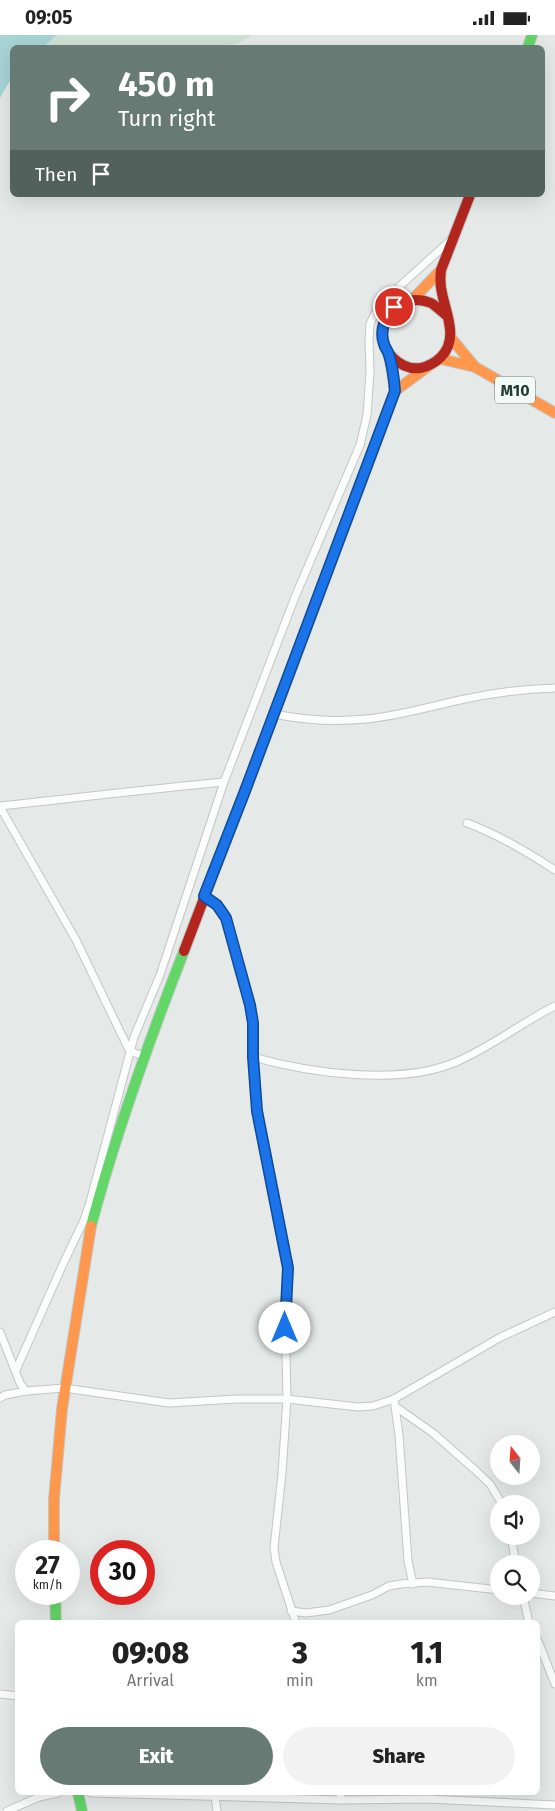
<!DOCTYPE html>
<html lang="en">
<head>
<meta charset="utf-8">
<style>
  :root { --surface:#fff; --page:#f2f2f2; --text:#222; --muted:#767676; --accent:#677a74 }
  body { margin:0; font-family:"Fira Sans",sans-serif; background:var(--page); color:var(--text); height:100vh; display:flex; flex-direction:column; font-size:19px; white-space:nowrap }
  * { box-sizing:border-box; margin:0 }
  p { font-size:16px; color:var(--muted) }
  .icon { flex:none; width:28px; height:28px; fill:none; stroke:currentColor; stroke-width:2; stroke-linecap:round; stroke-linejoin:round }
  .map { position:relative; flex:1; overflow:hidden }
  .sheet { position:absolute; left:15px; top:1585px; width:525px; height:175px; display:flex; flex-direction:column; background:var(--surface); border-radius:8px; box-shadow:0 5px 20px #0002 }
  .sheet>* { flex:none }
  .banner { position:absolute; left:10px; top:10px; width:535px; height:152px; border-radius:8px; box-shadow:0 5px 20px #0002; background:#677a74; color:#fff; overflow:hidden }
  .needle { width:32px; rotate:343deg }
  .fabs { position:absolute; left:490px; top:1400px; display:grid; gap:10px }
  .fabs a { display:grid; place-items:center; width:50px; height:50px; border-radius:50%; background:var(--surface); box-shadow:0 5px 20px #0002; font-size:25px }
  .speed { position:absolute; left:15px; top:1505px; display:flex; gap:10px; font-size:25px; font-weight:700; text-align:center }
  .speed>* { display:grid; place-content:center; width:65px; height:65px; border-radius:50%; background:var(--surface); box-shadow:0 5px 20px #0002; line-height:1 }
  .speed small { font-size:12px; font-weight:400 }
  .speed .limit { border:8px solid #d22; background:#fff; color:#111 }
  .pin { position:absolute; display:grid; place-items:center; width:42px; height:42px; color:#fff; margin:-21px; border:2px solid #fff; border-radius:50%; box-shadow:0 1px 5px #0007 }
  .me { position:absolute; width:55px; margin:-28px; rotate:0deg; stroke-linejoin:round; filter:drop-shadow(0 0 4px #0008) }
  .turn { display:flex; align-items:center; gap:18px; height:105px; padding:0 25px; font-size:22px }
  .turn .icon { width:65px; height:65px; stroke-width:2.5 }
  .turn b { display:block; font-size:35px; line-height:42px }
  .then { display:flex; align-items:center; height:48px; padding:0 25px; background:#0003; gap:10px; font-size:19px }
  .eta { display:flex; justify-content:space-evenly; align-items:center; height:85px; text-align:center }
  .eta b { font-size:30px; font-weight:800; line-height:35px }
  .action { display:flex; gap:10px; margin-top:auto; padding:10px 25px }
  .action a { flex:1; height:58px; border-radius:30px; background:var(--accent); color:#fff; font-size:20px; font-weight:800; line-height:58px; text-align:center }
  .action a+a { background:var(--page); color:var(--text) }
  .status { display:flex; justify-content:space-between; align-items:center; height:35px; padding:0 25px; background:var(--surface); direction:ltr }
  .status svg { height:14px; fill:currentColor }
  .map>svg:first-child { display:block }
  .green { fill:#cee3d4 }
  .water { fill:#a7d4d7 }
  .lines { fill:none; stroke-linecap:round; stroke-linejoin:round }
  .street-casing { stroke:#c2c7c5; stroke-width:9 }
  .fast-casing { stroke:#c0c8c5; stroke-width:12 }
  .slow-casing { stroke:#c0c8c5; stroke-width:12 }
  .jam-casing { stroke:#c0c8c5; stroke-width:12 }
  .street { stroke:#fbfcfc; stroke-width:7 }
  .fast { stroke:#63d668; stroke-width:10 }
  .slow { stroke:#ff974d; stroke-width:10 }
  .jam { stroke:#b3261e; stroke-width:10 }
  .route-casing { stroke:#114b97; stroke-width:12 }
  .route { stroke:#1a73e8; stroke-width:9 }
  .labels { text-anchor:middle; stroke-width:5; stroke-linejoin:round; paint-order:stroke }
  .shield { fill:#f3f9f6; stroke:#61756f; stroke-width:1 }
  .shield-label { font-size:16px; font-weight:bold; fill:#233d35 }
</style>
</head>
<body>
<div class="status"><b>09:05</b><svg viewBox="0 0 49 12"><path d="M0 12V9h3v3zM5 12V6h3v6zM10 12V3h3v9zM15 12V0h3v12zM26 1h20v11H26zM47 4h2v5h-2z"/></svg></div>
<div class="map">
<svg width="555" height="1776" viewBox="0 0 555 1776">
  <rect width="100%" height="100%" fill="#e5eae8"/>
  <path class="green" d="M57,0H254L236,9L200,12H43Z"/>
  <path class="water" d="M0,0H57L43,12H12V42L0,63Z"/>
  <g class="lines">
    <defs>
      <g id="street">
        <path d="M274,679C303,685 336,687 366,684C398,681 428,672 460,665C491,658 523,654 555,653"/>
        <path d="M0,771C75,763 149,754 224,747"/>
        <path d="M0,772L76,905L128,1013L130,1016L143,1021"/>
        <path d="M467,788C499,800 527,817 555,835"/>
        <path d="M204,861L217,870L225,883L250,970L253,988V1022L257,1076L288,1233L285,1275L287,1364L282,1438L274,1513L276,1527L296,1588"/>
        <path d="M253,1022C310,1038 400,1051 456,1027C491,1012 521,988 555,971"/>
        <path d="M0,1297L20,1348L26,1356"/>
        <path d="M16,1335L63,1229L84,1185L90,1167L134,1002L160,940L224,747L295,562L360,410L367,380L370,337L369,305L370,289L374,280L379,272L401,250L453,203"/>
        <path d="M0,1363L5,1360L26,1356L64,1353L169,1368L236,1364H287L358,1372L373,1371L394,1364L499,1303L555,1277"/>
        <path d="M394,1364L399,1400L408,1526L413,1549"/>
        <path d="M396,1372L433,1398L474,1434L490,1449L502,1469"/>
        <path d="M511,1501L516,1529"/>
        <path d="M531,1558L555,1561"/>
        <path d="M523,1561L529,1588"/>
        <path d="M291,1576L306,1578L329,1575L372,1560L389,1551L401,1549L427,1547L499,1555"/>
        <path d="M538,1606L555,1649"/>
        <path d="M0,1659L18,1661"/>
        <path d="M91,1758L341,1765L428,1764L555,1770"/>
        <path d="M340,1758L341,1765"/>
        <path d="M215,1761L217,1776"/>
        <path d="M7,1776L39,1762L58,1758"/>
      </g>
      <g id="fast">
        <path d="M528,12L532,0"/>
        <path d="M293,629L395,356L389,319"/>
        <path d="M91,1191C116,1097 149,1006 184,916"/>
        <path d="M55,1559L56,1588"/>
        <path d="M78,1758L82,1776"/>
      </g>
      <g id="slow">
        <path d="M413,264L441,235"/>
        <path d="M451,303L475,332"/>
        <path d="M441,324L475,332L555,378"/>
        <path d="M395,356L430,330"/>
        <path d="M54,1516V1464L62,1374L91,1191"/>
      </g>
      <g id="jam">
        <path d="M446,280C441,276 436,271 431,268C410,259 386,272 382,295C380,316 401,336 421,333C429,331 435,328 441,322C459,304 446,279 442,258C440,250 440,243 441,235L470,160"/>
        <path d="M184,916L293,629"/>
      </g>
    </defs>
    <use href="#street" class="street-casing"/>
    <use href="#fast" class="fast-casing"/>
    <use href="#slow" class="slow-casing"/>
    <use href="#jam" class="jam-casing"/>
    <use href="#street" class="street"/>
    <use href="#fast" class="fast"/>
    <use href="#slow" class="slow"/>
    <use href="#jam" class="jam"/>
  </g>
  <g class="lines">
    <defs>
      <path id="route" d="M285,1293L288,1233L257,1076L253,1022V988L250,970L226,883L217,870L204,861L245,756L395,356C394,344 393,332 389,320C388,316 385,313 384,309C379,295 385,283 394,272"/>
    </defs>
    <use href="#route" class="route-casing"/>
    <use href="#route" class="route"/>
  </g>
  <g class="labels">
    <rect class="shield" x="495" y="341.5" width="40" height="27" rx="4"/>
    <g class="shield-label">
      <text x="515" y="361">M10</text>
    </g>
  </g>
</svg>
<div class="fabs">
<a><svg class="needle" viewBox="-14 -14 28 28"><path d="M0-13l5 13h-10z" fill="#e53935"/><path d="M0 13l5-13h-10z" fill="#767676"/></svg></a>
<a><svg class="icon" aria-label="sound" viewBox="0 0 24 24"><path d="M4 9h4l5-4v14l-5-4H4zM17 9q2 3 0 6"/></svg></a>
<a><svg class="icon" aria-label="search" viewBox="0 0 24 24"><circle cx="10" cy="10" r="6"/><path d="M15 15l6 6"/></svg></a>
</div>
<div class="speed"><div>27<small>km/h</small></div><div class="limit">30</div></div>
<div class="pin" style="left:394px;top:272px;background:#d93025"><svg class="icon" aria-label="arrive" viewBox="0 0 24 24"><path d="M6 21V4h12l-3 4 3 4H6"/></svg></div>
<svg class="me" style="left:285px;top:1293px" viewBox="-20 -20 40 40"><circle r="19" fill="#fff"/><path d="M0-13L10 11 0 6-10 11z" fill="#1a73e8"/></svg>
<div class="banner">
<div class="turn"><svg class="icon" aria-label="right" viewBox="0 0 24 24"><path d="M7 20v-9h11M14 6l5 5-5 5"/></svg><div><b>450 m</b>Turn right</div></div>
<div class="then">Then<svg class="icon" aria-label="arrive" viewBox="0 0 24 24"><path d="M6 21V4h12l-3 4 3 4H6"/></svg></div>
</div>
<section class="sheet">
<div class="eta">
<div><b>09:08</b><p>Arrival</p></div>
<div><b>3</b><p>min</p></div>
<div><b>1.1</b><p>km</p></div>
</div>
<div class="action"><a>Exit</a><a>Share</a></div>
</section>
</div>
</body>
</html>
